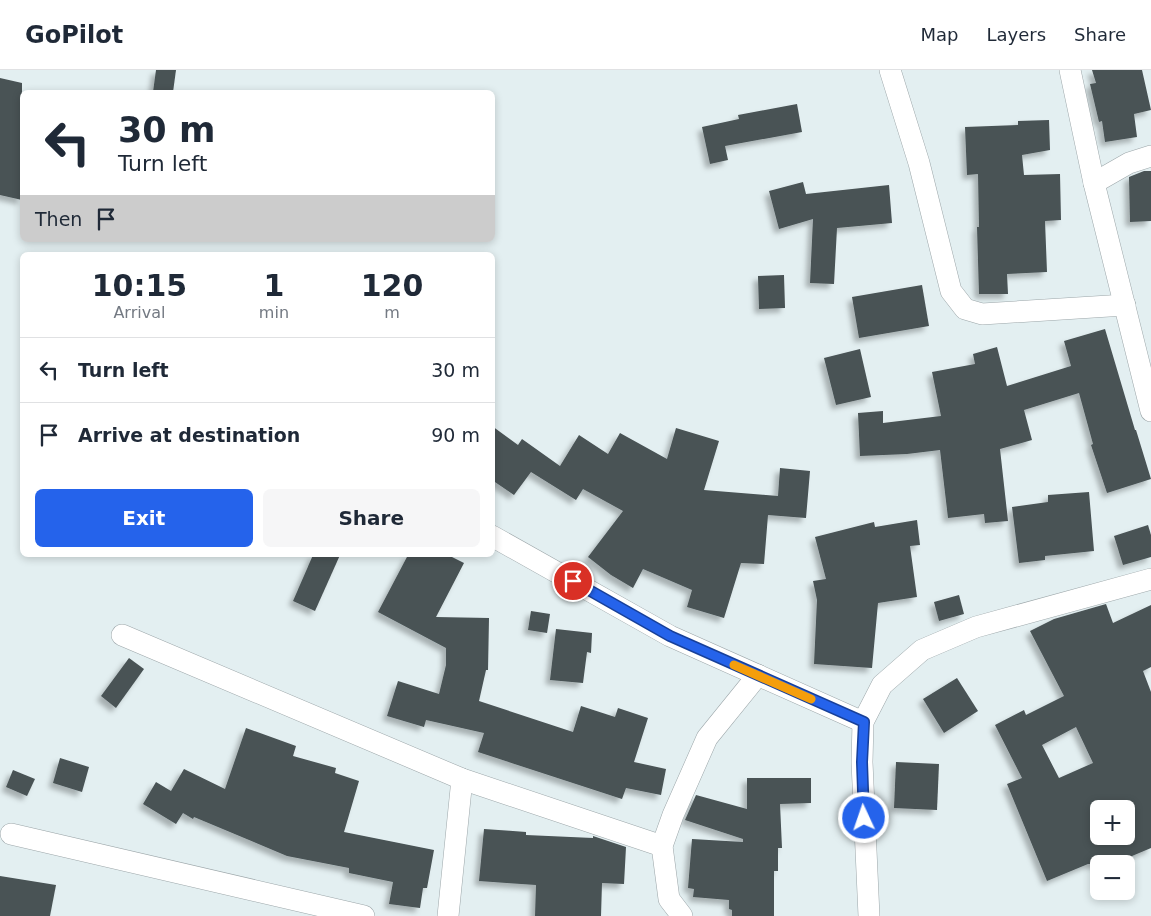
<!DOCTYPE html>
<html lang="en">
<head>
<meta charset="utf-8">
<style>
  :root { --surface:#fff; --page:#f6f6f7; --text:#1f2937; --muted:#747a83; --line:#e0e1e3; --accent:#2563eb }
  body { margin:0; font-family:"DejaVu Sans",sans-serif; background:var(--page); color:var(--text); height:100vh; display:flex; flex-direction:column; font-size:19px; white-space:nowrap }
  * { box-sizing:border-box; margin:0 }
  p { font-size:16px; color:var(--muted) }
  .icon { flex:none; width:28px; height:28px; fill:none; stroke:currentColor; stroke-width:2; stroke-linecap:round; stroke-linejoin:round }
  .map { position:relative; flex:1; overflow:hidden }
  .sheet { position:absolute; left:20px; top:182px; width:475px; height:305px; display:flex; flex-direction:column; background:var(--surface); border-radius:8px; box-shadow:0 2px 8px #0003 }
  .sheet>* { flex:none }
  .guide { position:absolute; left:20px; top:20px; width:475px; height:152px; border-radius:8px; box-shadow:0 2px 8px #0003; background:#fff; color:var(--text); overflow:hidden }
  .controls { position:absolute; left:1090px; top:730px; display:grid; gap:10px }
  .controls a { display:grid; place-items:center; width:45px; height:45px; border-radius:8px; background:var(--surface); box-shadow:0 2px 8px #0003; font-size:25px }
  .pin { position:absolute; display:grid; place-items:center; width:42px; height:42px; color:#fff; margin:-21px; border:2px solid #fff; border-radius:50%; box-shadow:0 1px 5px #0007 }
  .me { position:absolute; width:55px; margin:-28px; rotate:357deg; stroke-linejoin:round; filter:drop-shadow(0 0 4px #0008) }
  .turn { display:flex; align-items:center; gap:18px; height:105px; padding:0 15px; font-size:22px }
  .turn .icon { width:65px; height:65px; stroke-width:2.5 }
  .turn b { display:block; font-size:35px; line-height:42px }
  .then { display:flex; align-items:center; height:48px; padding:0 15px; background:#0003; gap:10px; font-size:19px }
  .eta { display:flex; justify-content:space-evenly; align-items:center; height:85px; text-align:center }
  .eta b { font-size:30px; font-weight:700; line-height:35px }
  .button { display:flex; gap:10px; margin-top:auto; padding:10px 15px }
  .button a { flex:1; height:58px; border-radius:8px; background:var(--accent); color:#fff; font-size:20px; font-weight:700; line-height:58px; text-align:center }
  .button a+a { background:var(--page); color:var(--text) }
  ul { padding:0; list-style:none }
  li { display:flex; align-items:center; gap:15px; height:65px; padding:0 15px; border-top:1px solid var(--line) }
  li div { flex:1 }
  li b { display:block; font-size:19px }
  li em { font-style:normal }
  header { display:flex; align-items:center; gap:30px; box-sizing:border-box; height:70px; padding:0 25px; background:var(--surface); border-bottom:1px solid var(--line) }
  header strong { font-size:24px }
  nav { display:flex; gap:28px; margin-inline-start:auto; font-size:18px }
  .map>svg:first-child { display:block }
  .building { fill:#485254; fill-rule:evenodd; filter:url(#shadow) }
  .lines { fill:none; stroke-linecap:round; stroke-linejoin:round }
  .minor-casing { stroke:#9ca6a9; stroke-width:22 }
  .minor { stroke:#fff; stroke-width:21 }
  .route-casing { stroke:#184099; stroke-width:12 }
  .route { stroke:#2563eb; stroke-width:9 }
  .slow { stroke:#f59e0b; stroke-width:9 }
</style>
</head>
<body>
<header>
<strong>GoPilot</strong>
<nav><a>Map</a><a>Layers</a><a>Share</a></nav>
</header>
<div class="map">
<svg width="1151" height="846" viewBox="0 0 1151 846">
  <defs>
    <filter id="shadow"><feDropShadow dx="-4.5" dy="4.5" stdDeviation="2.5" flood-color="#0004"/></filter>
  </defs>
  <rect width="100%" height="100%" fill="#e3eff1"/>
  <g class="building">
    <path d="M156,0H176L173,22H153Z"/>
    <path d="M1092,0H1142L1151,40L1134,44L1137,67L1105,72L1102,51L1099,52L1090,14L1096,13Z"/>
    <path d="M0,8L22,13V130L0,125Z"/>
    <path d="M797,34L802,62L725,76L728,90L710,94L702,57L739,49L738,45Z"/>
    <path d="M1049,50L1050,80L1022,85L1024,105L1060,104L1061,150L1045,151L1047,202L1007,204L1008,224H979L977,157H979L978,104L967,105L965,57L1018,55V51Z"/>
    <path d="M1144,101H1151V151L1130,152L1129,107Z"/>
    <path d="M803,112L806,124L889,115L892,153L837,158L834,214L810,213L813,149L779,159L769,121Z"/>
    <path d="M784,205L785,238L759,239L758,206Z"/>
    <path d="M922,215L929,256L859,268L852,227Z"/>
    <path d="M1105,259L1135,360H1136L1151,409L1107,423L1091,375L1093,374L1079,323L1024,340L1032,370L1000,379L1008,451L985,453L984,444L948,448L940,380L907,384L860,386L858,343L883,341V353L941,346L932,302L975,294L973,284L997,277L1007,316L1071,296L1064,271Z"/>
    <path d="M860,279L871,327L836,335L824,288Z"/>
    <path d="M492,356L518,375L522,369L560,396L579,365L608,384L620,363L667,389L676,358L719,371L704,420L778,426L780,398L810,401L806,448L768,445L764,494L741,493L724,548L687,537L692,520L643,499L633,518L611,505L588,487L623,441L583,419L576,430L531,402L514,425L492,410Z"/>
    <path d="M1089,422L1094,481L1045,486V490L1019,493L1012,437L1048,432V425Z"/>
    <path d="M917,450L920,475L910,476L917,527L878,533L872,598L814,594L817,530L813,511L826,509L815,467L874,452L875,457Z"/>
    <path d="M1148,455L1151,465V487L1123,495L1114,466Z"/>
    <path d="M313,485H340L315,541L293,531Z"/>
    <path d="M408,485H448L464,493L436,547L489,548L488,600H486L479,631L573,662L581,636L615,647L618,638L648,648L634,692L666,699L661,725L626,718L622,729L478,682L484,663L426,650L424,657L387,646L398,611L439,624L446,595V578L378,542Z"/>
    <path d="M959,525L964,544L939,551L934,532Z"/>
    <path d="M1106,534L1113,553L1151,535V597L1143,601L1151,622V778L1113,794H1088L1047,811L1007,714L1022,708L995,655L1024,640L1026,645L1064,626L1030,561L1054,549ZM1076,657L1093,693L1059,708L1042,675ZM1099,739H1126V766H1099Z"/>
    <path d="M531,541L550,544L547,563L528,560Z"/>
    <path d="M556,559L592,563L591,583L587,582L583,613L550,610Z"/>
    <path d="M129,588L144,599L116,638L101,626Z"/>
    <path d="M957,608L978,641L944,663L923,629Z"/>
    <path d="M246,658L296,676L293,686L336,698L335,703L359,711L344,762L434,780L427,818H423L420,838L389,834L393,812L349,803V798L287,786L194,747L193,749L183,743L176,754L143,734L156,712L171,721L184,699L225,719Z"/>
    <path d="M60,688L89,697L82,722L53,713Z"/>
    <path d="M896,692L939,694L937,740L894,738Z"/>
    <path d="M13,700L35,709L27,726L6,717Z"/>
    <path d="M747,708H811V733L780,734L782,778H778V801H774V846H732V840L729,839V830L693,827L694,819L688,818L692,769L743,772V769L685,750L696,725L747,739Z"/>
    <path d="M484,759L526,762V765L593,768V766L626,777L624,814L602,813L601,846H535L536,815L479,811Z"/>
    <path d="M0,806L56,815L50,846H0Z"/>
  </g>
  <g class="lines">
    <defs>
      <g id="minor">
        <path d="M890,0L919,93L951,221L965,239L982,244L1125,235"/>
        <path d="M1070,0L1094,113L1151,341"/>
        <path d="M1094,113L1129,93L1151,86"/>
        <path d="M492,466L670,566L863,652"/>
        <path d="M122,565L462,709L662,776"/>
        <path d="M11,764L364,846"/>
        <path d="M448,846L462,709"/>
        <path d="M682,846L669,829L662,776L673,745L707,668L758,605"/>
        <path d="M869,846L862,692L863,652L882,615L922,580L976,557L1151,509"/>
      </g>
    </defs>
    <use href="#minor" class="minor-casing"/>
    <use href="#minor" class="minor"/>
  </g>
  <g class="lines">
    <defs>
      <path id="route" d="M573,511L670,566L864,652L862,692L864,748"/>
    </defs>
    <use href="#route" class="route-casing"/>
    <use href="#route" class="route"/>
    <path class="slow" d="M734,595L811,629"/>
  </g>
</svg>
<div class="controls">
<a>+</a>
<a>−</a>
</div>
<div class="pin" style="left:573px;top:511px;background:#d93025"><svg class="icon" aria-label="arrive" viewBox="0 0 24 24"><path d="M6 21V4h12l-3 4 3 4H6"/></svg></div>
<svg class="me" style="left:864px;top:748px" viewBox="-20 -20 40 40"><circle r="17" fill="#2563eb" stroke="#fff" stroke-width="3"/><path d="M0-11L8 9 0 5-8 9z" fill="#fff"/></svg>
<div class="guide">
<div class="turn"><svg class="icon" aria-label="left" viewBox="0 0 24 24"><path d="M17 20v-9H6M10 6l-5 5 5 5"/></svg><div><b>30 m</b>Turn left</div></div>
<div class="then">Then<svg class="icon" aria-label="arrive" viewBox="0 0 24 24"><path d="M6 21V4h12l-3 4 3 4H6"/></svg></div>
</div>
<section class="sheet">
<div class="eta">
<div><b>10:15</b><p>Arrival</p></div>
<div><b>1</b><p>min</p></div>
<div><b>120</b><p>m</p></div>
</div>
<ul>
<li><svg class="icon" aria-label="left" viewBox="0 0 24 24"><path d="M17 20v-9H6M10 6l-5 5 5 5"/></svg><div><b>Turn left</b></div><em>30 m</em></li>
<li><svg class="icon" aria-label="arrive" viewBox="0 0 24 24"><path d="M6 21V4h12l-3 4 3 4H6"/></svg><div><b>Arrive at destination</b></div><em>90 m</em></li>
</ul>
<div class="button"><a>Exit</a><a>Share</a></div>
</section>
</div>
</body>
</html>
